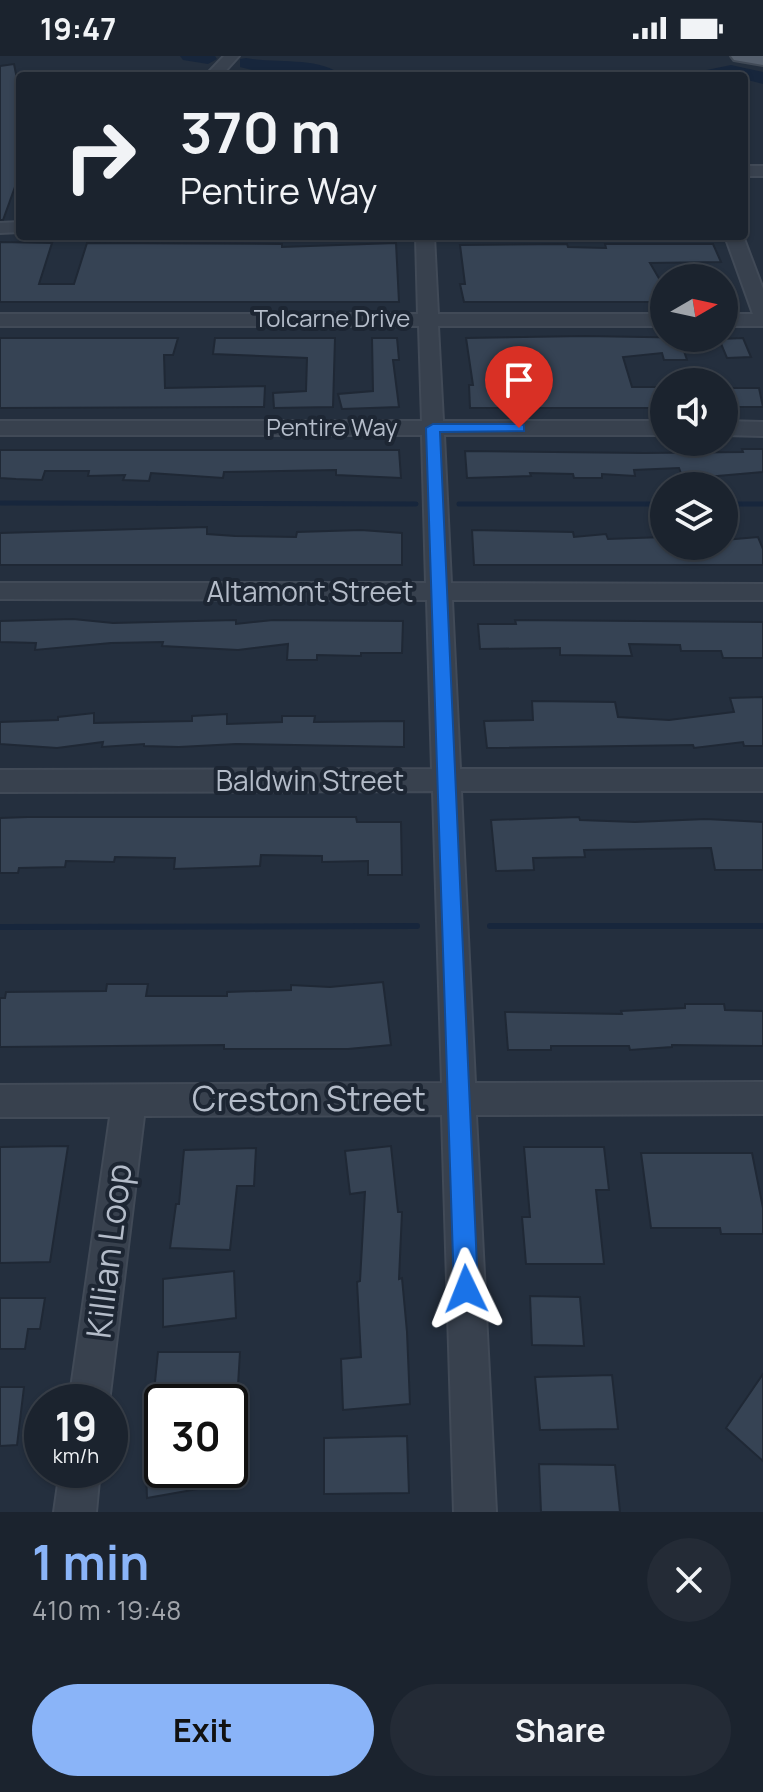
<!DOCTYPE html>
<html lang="en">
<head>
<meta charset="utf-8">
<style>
  :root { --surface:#1b232e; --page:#242b36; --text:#f1f3f6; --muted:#a0a4aa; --line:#39404a; --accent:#8ab4f8 }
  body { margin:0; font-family:Manrope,sans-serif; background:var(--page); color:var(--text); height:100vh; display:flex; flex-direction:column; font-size:30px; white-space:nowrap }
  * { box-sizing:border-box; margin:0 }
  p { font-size:26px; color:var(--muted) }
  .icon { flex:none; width:44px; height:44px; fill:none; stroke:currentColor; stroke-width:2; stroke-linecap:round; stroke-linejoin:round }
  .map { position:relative; height:1456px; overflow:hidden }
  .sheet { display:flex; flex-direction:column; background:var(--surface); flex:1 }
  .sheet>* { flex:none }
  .banner { position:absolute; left:16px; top:16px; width:732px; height:168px; border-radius:8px; box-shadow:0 2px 6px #0004,0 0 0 2px var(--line); background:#1b232e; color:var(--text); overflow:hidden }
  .needle { width:52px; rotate:81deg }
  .fabs { position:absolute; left:650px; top:208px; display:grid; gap:16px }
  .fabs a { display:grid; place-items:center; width:88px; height:88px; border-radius:50%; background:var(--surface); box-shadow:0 2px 6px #0004,0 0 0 2px var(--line); font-size:40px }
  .speed { position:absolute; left:24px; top:1328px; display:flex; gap:16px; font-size:40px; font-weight:700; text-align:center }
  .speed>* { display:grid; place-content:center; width:104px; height:104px; border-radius:50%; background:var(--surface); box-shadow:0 2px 6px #0004,0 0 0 2px var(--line); line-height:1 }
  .speed small { font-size:20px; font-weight:400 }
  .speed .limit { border:4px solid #111; border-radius:12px; background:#fff; color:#111 }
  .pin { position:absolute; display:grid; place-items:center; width:68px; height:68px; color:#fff; margin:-82px -34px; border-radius:50% 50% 50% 0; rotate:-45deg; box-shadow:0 0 8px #0007 }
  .pin .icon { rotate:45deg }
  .me { position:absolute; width:88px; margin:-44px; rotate:358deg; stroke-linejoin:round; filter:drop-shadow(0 0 6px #0008) }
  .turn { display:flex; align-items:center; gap:28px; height:168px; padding:0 32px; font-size:36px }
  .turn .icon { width:104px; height:104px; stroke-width:2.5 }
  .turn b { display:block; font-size:56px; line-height:68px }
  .round { display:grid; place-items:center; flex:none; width:84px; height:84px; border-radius:42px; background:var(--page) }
  .summary { display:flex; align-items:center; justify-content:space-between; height:136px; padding:0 32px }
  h1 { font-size:48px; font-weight:700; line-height:60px; color:var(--accent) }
  .cta { display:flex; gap:16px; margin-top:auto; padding:16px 32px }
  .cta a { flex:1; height:92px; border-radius:48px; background:var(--accent); color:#111; font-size:32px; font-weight:700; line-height:92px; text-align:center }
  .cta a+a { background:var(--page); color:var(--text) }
  .status { display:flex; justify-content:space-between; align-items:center; height:56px; padding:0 40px; background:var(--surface); direction:ltr }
  .status svg { height:22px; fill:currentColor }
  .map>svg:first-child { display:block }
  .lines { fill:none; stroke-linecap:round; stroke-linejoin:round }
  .stream-far1 { stroke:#17263c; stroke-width:5 }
  .stream { stroke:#17263c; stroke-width:6 }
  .river { fill:#17263c; fill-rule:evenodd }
  .building { fill:#364354; stroke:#1f2835; stroke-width:2 }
  .minor-casing { stroke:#414a57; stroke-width:4 }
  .major-casing { stroke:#414a57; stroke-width:4 }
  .minor { fill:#38414e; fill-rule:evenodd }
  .major { fill:#56606e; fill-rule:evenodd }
  .route { fill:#1a73e8; stroke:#114b97; stroke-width:2 }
  .labels { text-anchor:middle; stroke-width:8; stroke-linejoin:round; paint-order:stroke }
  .far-street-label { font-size:24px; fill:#b4bcc9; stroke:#1d2633 }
  .street-label { font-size:28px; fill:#b4bcc9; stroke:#1d2633 }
  .near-street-label { font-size:34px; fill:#b4bcc9; stroke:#1d2633 }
</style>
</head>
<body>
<div class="status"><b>19:47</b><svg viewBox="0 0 49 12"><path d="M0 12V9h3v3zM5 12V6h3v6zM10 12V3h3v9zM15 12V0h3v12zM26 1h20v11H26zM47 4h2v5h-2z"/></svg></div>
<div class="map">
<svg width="763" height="1456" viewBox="0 0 763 1456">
  <rect width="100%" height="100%" fill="#242f3e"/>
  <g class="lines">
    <g class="stream-far1">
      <path d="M0,447L416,448"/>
      <path d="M459,448H664"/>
      <path d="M724,448H763"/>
    </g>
    <g class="stream">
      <path d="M490,870H763"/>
      <path d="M0,871L417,870"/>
    </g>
    <g class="river">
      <path d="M180,0H215L217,3L208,8L183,4Z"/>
      <path d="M246,2C276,8 320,0 343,20H316L303,16L268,18L240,11V3Z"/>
      <path d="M731,9L763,16V28L744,23V20H695L697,16Z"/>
    </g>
  </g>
  <g class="building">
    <path d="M14,8L17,23H20V117L3,164H0V10Z"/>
    <path d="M0,186L52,187L39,228H74L87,187L282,188V191L396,187L399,246H0Z"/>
    <path d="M567,188L568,191L606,192L605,188H713L721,206L650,207L664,231V246H464L460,228H465L460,189Z"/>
    <path d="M585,280L702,282L703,293L684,295L687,304H664L662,297L623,301L632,331H660L664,352H470L469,329H473L466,282Z"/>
    <path d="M0,282H178L173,299H164L165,332L265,330L264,351L0,352Z"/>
    <path d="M215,282H335L333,351L274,352L273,337L306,335L307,302L213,298Z"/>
    <path d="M372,282H397L399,304H393L399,351L342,353L338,338L373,335Z"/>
    <path d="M743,282L751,301L727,302L719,283Z"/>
    <path d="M724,332H759L763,351H724Z"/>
    <path d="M742,393H763V416L683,423L679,412L634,414L635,420L602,418V422H574L573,418L530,417L531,420L467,422L465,395L644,397L743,396Z"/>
    <path d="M0,394H399L401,422L336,419V414L224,416L223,422L151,417L149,425L123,424L125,419L88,420L89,415H45L42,424L16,423L0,422Z"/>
    <path d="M207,471V478L235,480L296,481L297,476L361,474L402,477V509H0V477Z"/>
    <path d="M472,474L573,476L574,481L606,478L608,483L664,481V490H724V484L758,481L763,493V509H474Z"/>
    <path d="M73,563L113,567L236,564V568L273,564L403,565L402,597H361V600L317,599V604H287L288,588L238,594L162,590L163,586L111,587L35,594L36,587L0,586V565Z"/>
    <path d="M515,564L763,566V602H723L721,595H681L680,589L629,588L632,600L560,599V592L480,593L478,568H516Z"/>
    <path d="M763,641V690H744L743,686L694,692L693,689L487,692L484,665L533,664L532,645L615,646L618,661L669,664L734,656L730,642Z"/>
    <path d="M94,657V667L192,665V660L227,658V668L282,666V660H315L314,666L404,665V691L236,688L179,691L144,690V688L102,691L103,686L57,692L0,688V666L58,664V661Z"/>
    <path d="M28,761H356L357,766H401L402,819H368V805L322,806V800L261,799L260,810L174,813L175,802L115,801L114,806L66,805L65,811L19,812L18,817H0V762Z"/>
    <path d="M579,761L580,764L635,766L706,763L763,766V814H715L711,792L584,794L585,801L533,802L534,814L496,815L491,764Z"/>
    <path d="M383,926L391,989L348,993H224V989L0,991V942H5L6,936L106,935L107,928H148L146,940H227V936L291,934V929L330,931Z"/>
    <path d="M685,948H724L725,954L763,955V990L672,989V991L630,994L629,990H551V994H508L505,956L622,958L621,955L685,952Z"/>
    <path d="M68,1090L50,1206L0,1207V1091Z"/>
    <path d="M391,1090L398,1156H402L399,1223L402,1222L407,1276L410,1348L343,1354L341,1303L361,1301L357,1226L360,1225L365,1136L350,1138L345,1095Z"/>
    <path d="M524,1091H604L609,1134H596L604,1208H526L522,1161H530Z"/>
    <path d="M256,1092L254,1130H237L230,1194L170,1192L176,1148H179L184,1094Z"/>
    <path d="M641,1097H752L763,1152V1178H721L720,1172H651Z"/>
    <path d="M234,1215L236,1262L163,1271V1223Z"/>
    <path d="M530,1240L580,1241L584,1290L532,1289Z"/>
    <path d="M0,1242H45L40,1273H28L25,1293H0Z"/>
    <path d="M158,1296H240L237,1346H153Z"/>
    <path d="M763,1318V1405L726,1372Z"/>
    <path d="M612,1319L618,1373L540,1374L535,1321Z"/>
    <path d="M0,1331H24L17,1389L0,1390Z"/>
    <path d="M407,1380L409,1437L324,1438V1382Z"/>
    <path d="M162,1384V1414H214L215,1430L147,1442L145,1386Z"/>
    <path d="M539,1408L615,1409L620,1456H541Z"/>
  </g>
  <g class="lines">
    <defs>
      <g id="minor">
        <path d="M224,0H239L221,20H205Z"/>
        <rect x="744" y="110" width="19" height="10"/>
        <path d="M20,166V176L0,177V167Z"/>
        <path d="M416,180H434L438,258H664V270H438L443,365H664V379H444L451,527L763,528V544H452L460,713H763V735H461L475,1027L763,1026V1058L476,1059L496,1456H454L442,1059L144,1060L109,1346H69L110,1061H0V1029L442,1027L433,735L0,736V714L432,713L427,544L0,543V527H426L422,379H0V365H422L419,270H0V258H418Z"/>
        <path d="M725,180H743L763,233V270H724V258H753Z"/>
        <path d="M724,365L763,366V380L724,379Z"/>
        <path d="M60,1414H100L96,1456H54Z"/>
      </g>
      <path id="major" d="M731,0H763V9L734,4Z"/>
    </defs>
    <use href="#minor" class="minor-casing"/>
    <use href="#major" class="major-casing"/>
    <use href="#minor" class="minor"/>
    <use href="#major" class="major"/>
  </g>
  <path class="route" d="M519,368L524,369V375L440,376L478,1233L475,1242L466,1245L457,1242L454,1233L426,372L433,368Z"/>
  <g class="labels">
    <g class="far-street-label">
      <text x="332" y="271">Tolcarne Drive</text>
      <text x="332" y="380">Pentire Way</text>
    </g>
    <g class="street-label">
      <text x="310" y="546">Altamont Street</text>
      <text x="310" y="735">Baldwin Street</text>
    </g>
    <g class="near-street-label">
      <text x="309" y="1055">Creston Street</text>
      <text transform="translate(109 1195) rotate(-83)" y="12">Killian Loop</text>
    </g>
  </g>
</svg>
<div class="fabs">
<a><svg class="needle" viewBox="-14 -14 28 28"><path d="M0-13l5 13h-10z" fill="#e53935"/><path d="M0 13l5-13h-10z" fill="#a0a4aa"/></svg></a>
<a><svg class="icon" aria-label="sound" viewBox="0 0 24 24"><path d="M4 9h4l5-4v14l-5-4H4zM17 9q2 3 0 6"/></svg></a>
<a><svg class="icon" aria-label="layers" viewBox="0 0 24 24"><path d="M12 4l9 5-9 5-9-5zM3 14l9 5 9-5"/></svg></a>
</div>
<div class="speed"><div>19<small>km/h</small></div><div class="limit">30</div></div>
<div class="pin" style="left:519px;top:372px;background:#d93025"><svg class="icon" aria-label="arrive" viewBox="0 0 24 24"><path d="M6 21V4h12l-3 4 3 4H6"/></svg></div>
<svg class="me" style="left:466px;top:1233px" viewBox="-20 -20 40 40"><path d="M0-17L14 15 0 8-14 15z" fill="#1a73e8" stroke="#fff" stroke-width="4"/></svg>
<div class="banner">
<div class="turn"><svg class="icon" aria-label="right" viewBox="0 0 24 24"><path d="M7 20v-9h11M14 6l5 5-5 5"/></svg><div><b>370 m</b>Pentire Way</div></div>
</div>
</div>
<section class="sheet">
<div class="summary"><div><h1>1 min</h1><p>410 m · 19:48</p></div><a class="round"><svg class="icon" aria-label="close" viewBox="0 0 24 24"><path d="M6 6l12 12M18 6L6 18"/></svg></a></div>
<div class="cta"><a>Exit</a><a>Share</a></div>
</section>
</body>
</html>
